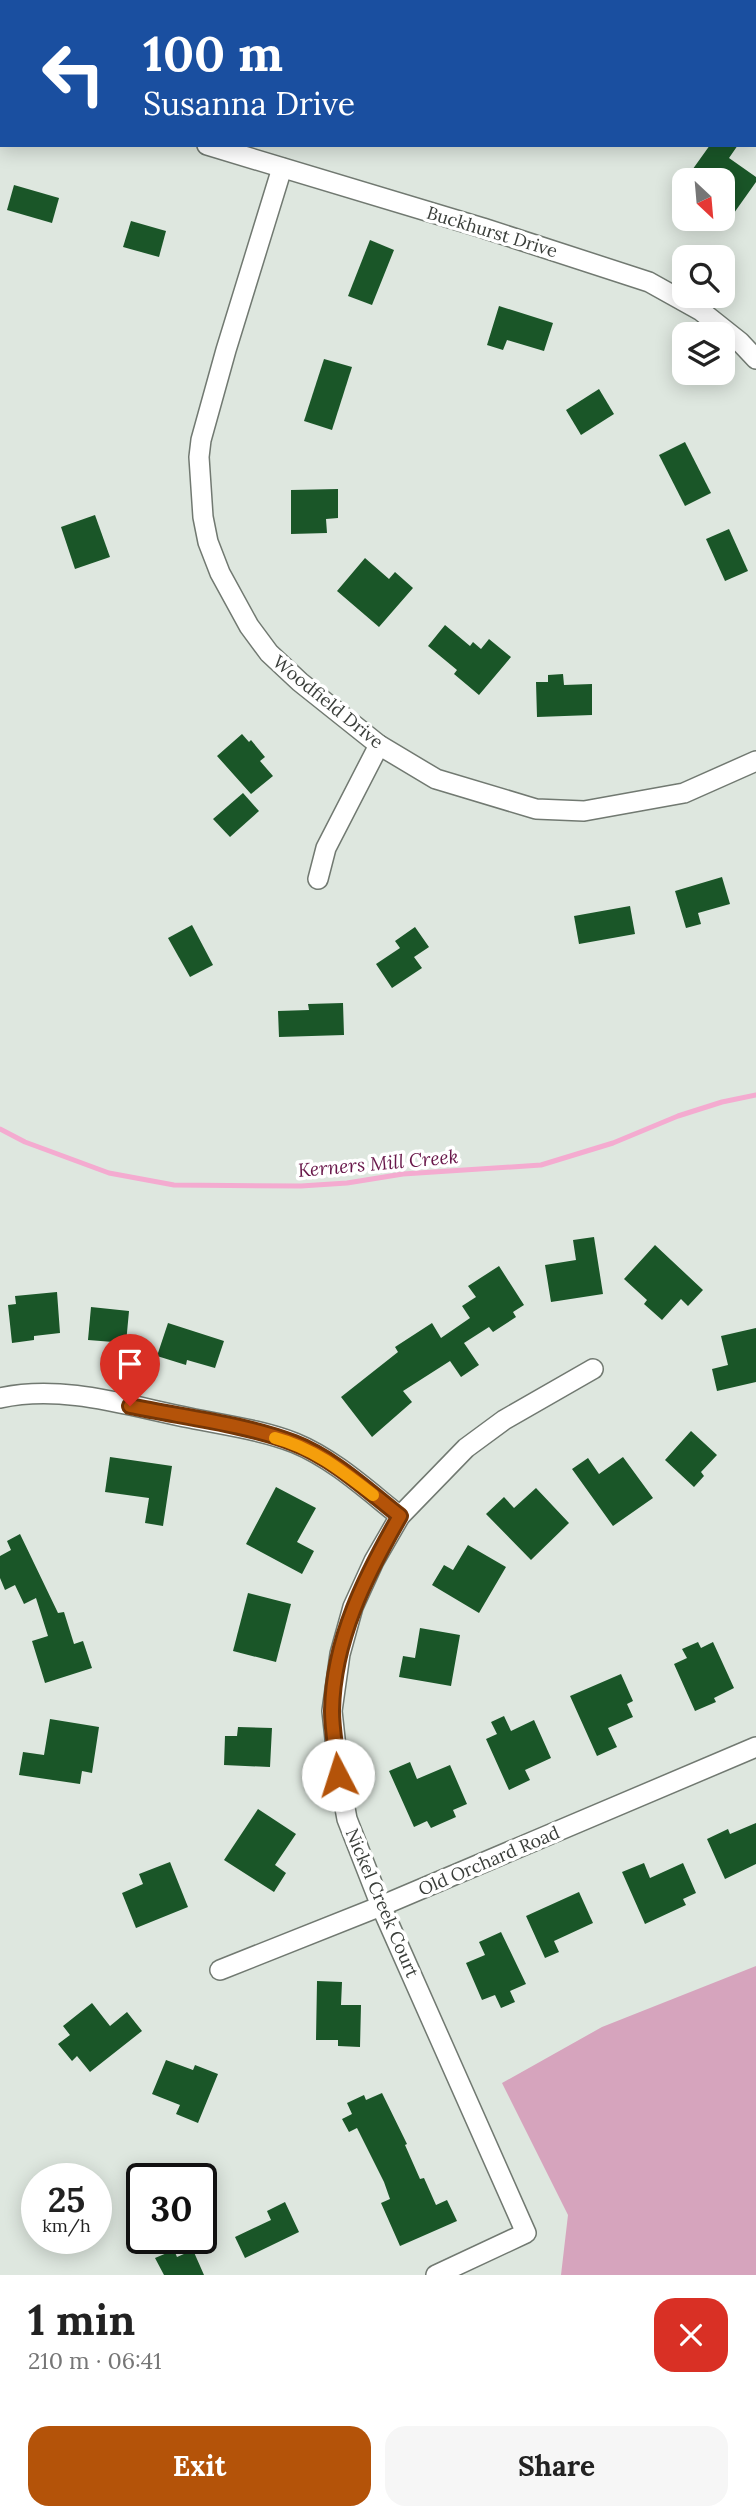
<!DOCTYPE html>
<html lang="en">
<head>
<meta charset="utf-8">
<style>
  :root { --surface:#fff; --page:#f6f6f6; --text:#222; --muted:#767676; --accent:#b45309 }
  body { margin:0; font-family:Lora,serif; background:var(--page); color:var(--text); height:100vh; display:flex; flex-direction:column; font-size:26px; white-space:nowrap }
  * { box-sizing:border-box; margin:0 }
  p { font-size:23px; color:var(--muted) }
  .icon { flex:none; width:38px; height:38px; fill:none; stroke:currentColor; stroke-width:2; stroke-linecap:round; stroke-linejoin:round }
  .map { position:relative; height:2275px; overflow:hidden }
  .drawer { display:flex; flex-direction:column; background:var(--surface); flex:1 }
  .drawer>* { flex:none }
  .top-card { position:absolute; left:0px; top:0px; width:756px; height:147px; box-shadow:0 4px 18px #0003; background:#1a4fa0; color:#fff; overflow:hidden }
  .needle { width:46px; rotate:154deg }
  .controls { position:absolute; left:672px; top:168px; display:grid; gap:14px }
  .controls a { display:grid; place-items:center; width:63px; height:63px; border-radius:14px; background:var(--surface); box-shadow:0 4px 18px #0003; font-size:35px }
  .speed { position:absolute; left:21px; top:2163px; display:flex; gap:14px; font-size:35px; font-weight:700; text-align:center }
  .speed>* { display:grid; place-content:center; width:91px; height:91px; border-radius:50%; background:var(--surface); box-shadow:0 4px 18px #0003; line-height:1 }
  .speed small { font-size:18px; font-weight:400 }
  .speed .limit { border:4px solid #111; border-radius:10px; background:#fff; color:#111 }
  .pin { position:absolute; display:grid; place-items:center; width:60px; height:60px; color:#fff; margin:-72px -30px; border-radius:50% 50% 50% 0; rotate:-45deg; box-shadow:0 0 7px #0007 }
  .pin .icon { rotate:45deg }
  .me { position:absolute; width:77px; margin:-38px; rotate:355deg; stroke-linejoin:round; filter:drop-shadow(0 0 5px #0008) }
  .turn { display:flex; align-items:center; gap:24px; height:147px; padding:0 28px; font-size:32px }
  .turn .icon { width:91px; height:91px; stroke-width:2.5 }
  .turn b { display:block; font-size:49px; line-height:60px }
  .round { display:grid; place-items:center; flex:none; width:74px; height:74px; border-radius:21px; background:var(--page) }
  .head { display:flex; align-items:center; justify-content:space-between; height:119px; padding:0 28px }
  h1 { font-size:42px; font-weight:800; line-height:52px }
  .cta { display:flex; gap:14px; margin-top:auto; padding:14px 28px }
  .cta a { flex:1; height:80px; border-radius:21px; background:var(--accent); color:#fff; font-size:28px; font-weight:800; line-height:80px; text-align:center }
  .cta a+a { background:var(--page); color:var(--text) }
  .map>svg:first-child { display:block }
  .green { fill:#d6a4bd }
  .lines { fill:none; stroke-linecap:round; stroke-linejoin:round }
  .stream { stroke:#f4abd0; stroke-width:5 }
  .building { fill:#1a5628 }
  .minor-casing { stroke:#717971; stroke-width:22 }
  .minor { stroke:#fff; stroke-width:19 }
  .route-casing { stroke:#753606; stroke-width:18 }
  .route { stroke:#b45309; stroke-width:12 }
  .slow { stroke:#f59e0b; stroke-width:12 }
  .labels { text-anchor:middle; stroke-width:7; stroke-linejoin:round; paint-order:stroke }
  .street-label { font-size:18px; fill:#3a3e3a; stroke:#fff }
  .water-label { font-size:19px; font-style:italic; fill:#681649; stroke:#fff }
</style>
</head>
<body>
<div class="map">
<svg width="756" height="2275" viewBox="0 0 756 2275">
  <rect width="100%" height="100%" fill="#dee7df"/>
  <path class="green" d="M756,1966V2275H561L568,2215L502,2083L602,2027Z"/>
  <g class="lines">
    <path class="stream" d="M0,1129L25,1142L109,1173L174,1185L301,1186L347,1183L403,1174L541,1165L613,1143L678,1116L722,1102L756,1095"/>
  </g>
  <g class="building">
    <path d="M710,145H738L729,158L756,177V182L734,213L723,205V180H685Z"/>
    <path d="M14,185L59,198L52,223L7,210Z"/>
    <path d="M131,221L166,231L159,257L123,247Z"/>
    <path d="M370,240L394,250L372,305L348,296Z"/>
    <path d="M499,306L553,323L544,351L507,340L503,350L487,345Z"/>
    <path d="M324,359L352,367L332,430L304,421Z"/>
    <path d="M599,389L614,414L581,435L566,410Z"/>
    <path d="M685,442L711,493L685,506L659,455Z"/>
    <path d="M338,489V518L326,519L327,533L291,534V490Z"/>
    <path d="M95,515L110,557L75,569L61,527Z"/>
    <path d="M729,529L748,571L725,581L706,539Z"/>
    <path d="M365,558L389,579L395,572L413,588L379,627L337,591Z"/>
    <path d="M445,625L470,646L473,642L481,649L489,639L511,657L479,695L454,674L457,670L428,646Z"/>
    <path d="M563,674L564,685L592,684V715L537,717L536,682H548V675Z"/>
    <path d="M242,734L249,742L251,740L265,757L260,761L273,776L251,794L217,756Z"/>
    <path d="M243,793L259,811L230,837L213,819Z"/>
    <path d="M722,877L730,904L698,913L701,924L686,928L675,891Z"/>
    <path d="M630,906L635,934L579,944L574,916Z"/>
    <path d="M192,925L213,965L190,977L168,938Z"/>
    <path d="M415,927L429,947L414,957L422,968L392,988L376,964L400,948L395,941Z"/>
    <path d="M343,1003L344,1035L279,1037L278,1011L309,1010L308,1004Z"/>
    <path d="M594,1237L603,1294L551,1302L545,1265L576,1260L573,1240Z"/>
    <path d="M655,1245L703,1290L688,1306L681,1299L662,1320L644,1304L647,1300L624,1279Z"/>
    <path d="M499,1266L524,1305L513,1312L516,1317L493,1332L489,1327L464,1343L479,1365L461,1377L450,1361L403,1391L412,1402L372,1437L341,1397L398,1352L395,1347L432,1323L441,1338L470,1318L462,1306L476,1297L468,1286Z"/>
    <path d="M57,1292L60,1333L34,1336V1340L12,1343L8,1305L16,1304L15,1296Z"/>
    <path d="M91,1307L129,1311L126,1343L88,1340Z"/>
    <path d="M168,1323L224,1341L215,1368L187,1360L186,1365L157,1356Z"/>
    <path d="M756,1328V1382L717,1391L712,1369L728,1365L721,1336Z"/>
    <path d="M691,1431L717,1455L701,1472L704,1476L694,1487L665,1460Z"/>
    <path d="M110,1457L172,1466L163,1526L145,1523L149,1498L105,1492Z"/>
    <path d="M623,1457L653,1498L613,1526L572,1469L588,1458L599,1474Z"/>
    <path d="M276,1487L316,1508L297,1542L314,1551L302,1574L246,1544Z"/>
    <path d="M536,1488L569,1523L531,1560L486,1514L504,1497L514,1508Z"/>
    <path d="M20,1534L58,1613L64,1612L74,1644L83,1641L92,1668L45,1683L32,1641L48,1636L36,1598L24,1604L15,1585L5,1590L0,1578V1556L11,1550L7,1541Z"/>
    <path d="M468,1545L506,1567L479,1613L432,1585L444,1565L453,1570Z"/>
    <path d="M248,1593L291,1604L276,1662L233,1651Z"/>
    <path d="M420,1628L460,1635L451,1686L399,1677L403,1656L415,1658Z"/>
    <path d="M698,1642L701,1648L713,1642L734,1688L714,1698L716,1702L695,1711L674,1664L687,1658L682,1649Z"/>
    <path d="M621,1674L633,1701L627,1704L633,1717L608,1728L617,1747L597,1756L570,1696Z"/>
    <path d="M504,1716L511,1731L534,1720L551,1758L525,1770L530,1780L509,1790L486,1739L497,1734L491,1722Z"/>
    <path d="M50,1719L99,1727L92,1773L82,1771L80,1784L19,1775L23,1752L44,1755Z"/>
    <path d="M238,1727L272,1728L270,1767L224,1765L225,1736H237Z"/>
    <path d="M410,1762L417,1779L450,1765L467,1804L453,1810L456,1817L431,1828L427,1821L414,1827L389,1771Z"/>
    <path d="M258,1809L296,1834L275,1865L286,1873L274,1892L224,1860Z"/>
    <path d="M756,1823V1864L725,1879L707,1839L728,1829L730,1834Z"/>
    <path d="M170,1862L188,1907L136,1928L122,1893L143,1884L139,1874Z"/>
    <path d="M644,1863L650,1878L683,1863L696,1893L683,1899L686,1905L645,1924L622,1872Z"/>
    <path d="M579,1892L593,1923L554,1941L559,1952L545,1958L526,1916Z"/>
    <path d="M501,1932L526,1984L510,1991L515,2002L501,2008L495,1995L482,2000L466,1963L485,1955L479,1942Z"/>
    <path d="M317,1981L342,1982L341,2005H361L360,2047L338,2046V2040H316Z"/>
    <path d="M92,2003L110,2026L127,2012L142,2031L90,2072L77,2056L72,2061L58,2044L70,2035L63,2026Z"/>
    <path d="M166,2060L193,2070L195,2065L218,2074L198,2123L176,2114L180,2105L152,2094Z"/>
    <path d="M382,2093L407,2144L405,2145L420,2179L424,2178L436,2205L447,2200L457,2221L400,2246L381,2203L390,2199L384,2182L357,2128L349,2132L342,2119L352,2114L347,2103L364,2095L366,2100Z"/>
    <path d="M285,2202L299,2232L245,2258L235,2237L271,2220L267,2211Z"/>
    <path d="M174,2250L177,2257L193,2250L204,2275H164L155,2258Z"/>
  </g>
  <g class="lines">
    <defs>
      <g id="minor">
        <path d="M0,83H2"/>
        <path d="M207,145L483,228L649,282L701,311L740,342L756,359"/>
        <path d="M282,168L226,350L201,440L199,457L203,517L208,542L220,573L249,626L269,653L300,682L379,745L436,779L536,809L584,811L684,793L756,761"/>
        <path d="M318,879L326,848L379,745"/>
        <path d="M0,1398C63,1384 129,1406 190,1418C224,1425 262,1430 295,1443C334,1459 367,1490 400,1516"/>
        <path d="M220,1970L381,1906L756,1747"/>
        <path d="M436,2275L526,2233L381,1906L347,1819L339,1775L332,1711L340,1654L353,1607L374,1561L400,1516L466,1448L504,1420L593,1369"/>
      </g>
    </defs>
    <use href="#minor" class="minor-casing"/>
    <use href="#minor" class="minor"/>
  </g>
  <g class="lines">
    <defs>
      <path id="route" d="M130,1406C182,1417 245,1424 294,1443C333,1458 367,1490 400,1516C366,1575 333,1640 332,1711C332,1732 337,1754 338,1775"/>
    </defs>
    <use href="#route" class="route-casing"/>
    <use href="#route" class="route"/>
    <path class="slow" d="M275,1438C313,1448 342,1471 373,1495"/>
  </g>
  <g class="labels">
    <g class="street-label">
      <text transform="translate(492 232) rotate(17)" y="6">Buckhurst Drive</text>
      <text transform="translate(328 702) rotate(39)" y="6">Woodfield Drive</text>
      <text transform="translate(489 1861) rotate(-23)" y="6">Old Orchard Road</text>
      <text transform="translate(382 1903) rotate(67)" y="6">Nickel Creek Court</text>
    </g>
    <g class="water-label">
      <text transform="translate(378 1163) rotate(-5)" y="7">Kerners Mill Creek</text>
    </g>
  </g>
</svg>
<div class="controls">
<a><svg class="needle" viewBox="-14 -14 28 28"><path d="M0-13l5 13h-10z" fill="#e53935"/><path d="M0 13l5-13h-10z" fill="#767676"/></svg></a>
<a><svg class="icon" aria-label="search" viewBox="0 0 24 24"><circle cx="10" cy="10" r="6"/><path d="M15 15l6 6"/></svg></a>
<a><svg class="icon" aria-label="layers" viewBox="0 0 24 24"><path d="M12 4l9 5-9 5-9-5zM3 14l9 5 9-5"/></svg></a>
</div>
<div class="speed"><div>25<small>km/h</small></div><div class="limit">30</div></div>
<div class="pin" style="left:130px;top:1406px;background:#d93025"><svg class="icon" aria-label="arrive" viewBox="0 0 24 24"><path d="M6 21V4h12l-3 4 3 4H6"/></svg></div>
<svg class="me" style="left:338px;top:1775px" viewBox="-20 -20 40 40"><circle r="19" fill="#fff"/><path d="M0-13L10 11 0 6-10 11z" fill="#b45309"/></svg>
<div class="top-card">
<div class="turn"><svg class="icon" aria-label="left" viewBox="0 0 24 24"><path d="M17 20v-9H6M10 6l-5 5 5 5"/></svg><div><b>100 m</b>Susanna Drive</div></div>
</div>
</div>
<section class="drawer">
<div class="head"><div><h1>1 min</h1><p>210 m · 06:41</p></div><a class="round" style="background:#d93025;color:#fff"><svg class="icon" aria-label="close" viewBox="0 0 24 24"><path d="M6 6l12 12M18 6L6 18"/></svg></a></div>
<div class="cta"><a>Exit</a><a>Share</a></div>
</section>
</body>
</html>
